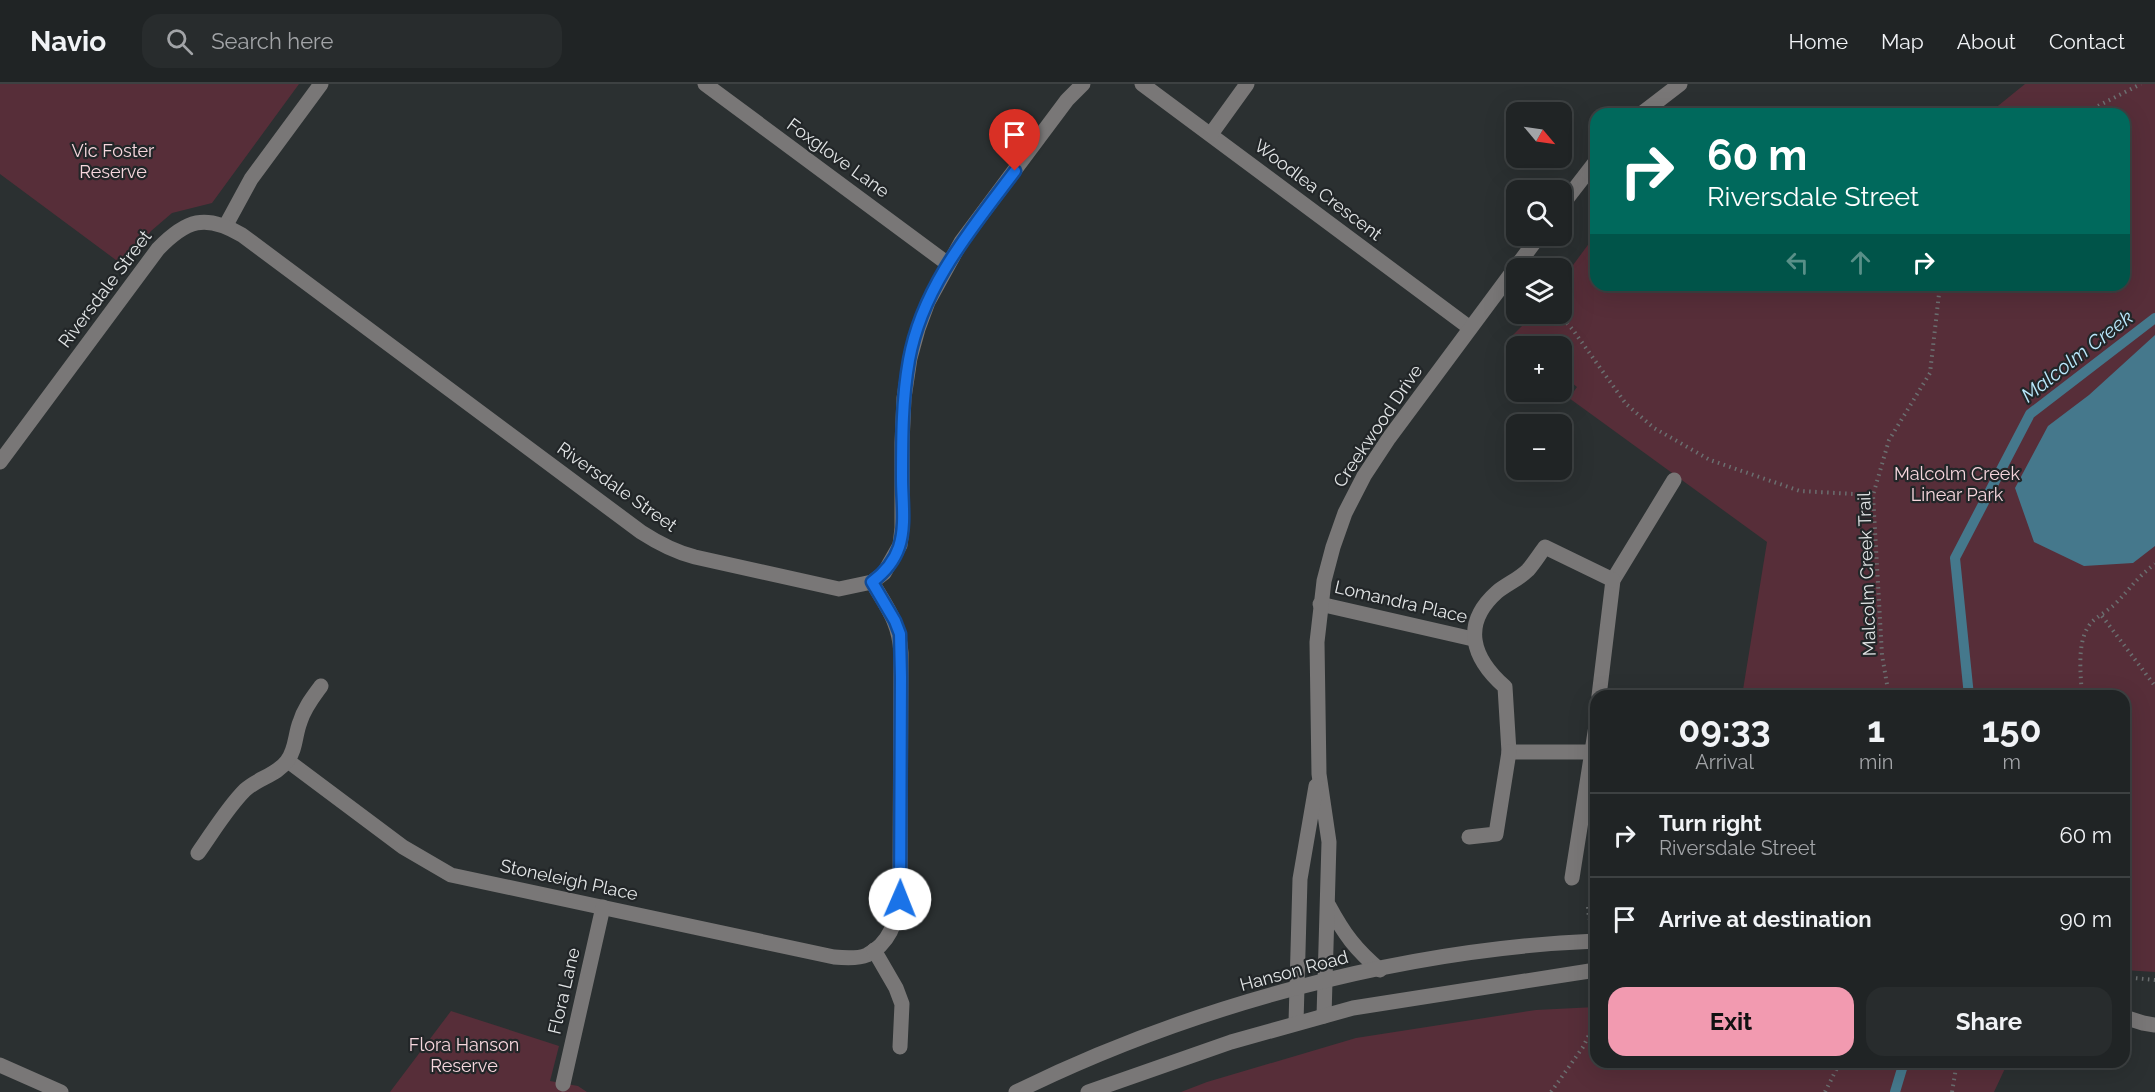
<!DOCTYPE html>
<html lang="en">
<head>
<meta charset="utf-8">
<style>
  :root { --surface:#202425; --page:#282c2d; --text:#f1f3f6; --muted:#a2a4a7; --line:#3d4142; --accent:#f29ab0 }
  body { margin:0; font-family:Raleway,sans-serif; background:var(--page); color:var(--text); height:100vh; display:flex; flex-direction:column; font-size:22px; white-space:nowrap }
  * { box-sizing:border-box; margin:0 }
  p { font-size:20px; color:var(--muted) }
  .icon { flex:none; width:33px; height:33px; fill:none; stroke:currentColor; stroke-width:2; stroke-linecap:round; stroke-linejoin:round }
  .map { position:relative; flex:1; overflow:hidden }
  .sheet { position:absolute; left:1590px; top:606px; width:540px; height:378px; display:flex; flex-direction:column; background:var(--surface); border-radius:18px; box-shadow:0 6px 24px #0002,0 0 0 2px var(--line) }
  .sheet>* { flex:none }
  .guide { position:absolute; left:1590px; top:24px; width:540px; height:183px; border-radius:18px; box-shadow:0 6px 24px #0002,0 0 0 2px var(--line); background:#00695c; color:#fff; overflow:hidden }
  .needle { width:39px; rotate:119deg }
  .controls { position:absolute; left:1506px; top:18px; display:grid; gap:12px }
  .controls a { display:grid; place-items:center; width:66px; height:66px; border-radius:12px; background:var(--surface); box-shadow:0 6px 24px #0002,0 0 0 2px var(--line); font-size:30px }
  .pin { position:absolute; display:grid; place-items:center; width:51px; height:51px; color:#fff; margin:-62px -26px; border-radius:50% 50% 50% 0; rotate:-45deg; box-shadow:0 0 6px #0007 }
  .pin .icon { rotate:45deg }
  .me { position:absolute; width:66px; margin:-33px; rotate:1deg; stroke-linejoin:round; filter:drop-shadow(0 0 4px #0008) }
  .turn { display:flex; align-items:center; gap:21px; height:126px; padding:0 18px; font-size:27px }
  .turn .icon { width:78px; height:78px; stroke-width:2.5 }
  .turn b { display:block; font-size:42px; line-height:51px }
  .lanes { display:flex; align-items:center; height:57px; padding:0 18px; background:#0003; justify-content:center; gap:30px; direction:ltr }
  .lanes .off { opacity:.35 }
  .eta { display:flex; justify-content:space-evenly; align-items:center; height:102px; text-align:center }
  .eta b { font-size:36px; font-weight:700; line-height:42px }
  .action { display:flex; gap:12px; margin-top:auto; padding:12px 18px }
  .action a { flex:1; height:69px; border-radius:18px; background:var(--accent); color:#111; font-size:24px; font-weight:700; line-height:69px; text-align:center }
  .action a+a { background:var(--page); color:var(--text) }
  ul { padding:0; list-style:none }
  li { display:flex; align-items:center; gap:18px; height:84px; padding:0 18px; border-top:2px solid var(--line) }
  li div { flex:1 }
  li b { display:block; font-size:22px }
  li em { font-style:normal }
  header { display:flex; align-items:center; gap:36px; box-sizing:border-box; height:84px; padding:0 30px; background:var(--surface); border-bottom:2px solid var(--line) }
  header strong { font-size:28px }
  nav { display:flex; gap:33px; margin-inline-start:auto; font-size:21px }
  .search { width:420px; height:54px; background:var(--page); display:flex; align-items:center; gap:15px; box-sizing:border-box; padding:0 21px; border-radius:18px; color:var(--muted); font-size:22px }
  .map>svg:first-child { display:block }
  .green { fill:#572e39 }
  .water { fill:#45788c }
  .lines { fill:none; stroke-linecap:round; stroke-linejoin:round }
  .stream { stroke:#45788c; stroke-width:10 }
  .path { stroke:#6b6f70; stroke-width:4; stroke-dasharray:1.5 4.5; stroke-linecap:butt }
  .minor { stroke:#797777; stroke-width:15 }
  .route-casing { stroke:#114b97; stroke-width:15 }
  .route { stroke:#1a73e8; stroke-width:10 }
  .labels { text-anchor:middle; stroke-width:4.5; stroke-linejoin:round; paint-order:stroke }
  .park-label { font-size:18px; fill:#f6d6dd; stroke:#222628 }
  .street-label { font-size:18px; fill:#e2e5e6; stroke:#222628 }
  .water-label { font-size:20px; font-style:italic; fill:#bae9fd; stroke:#222628 }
</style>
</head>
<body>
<header>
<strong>Navio</strong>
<div class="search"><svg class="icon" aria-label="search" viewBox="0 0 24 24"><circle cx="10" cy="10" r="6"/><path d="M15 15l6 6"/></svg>Search here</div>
<nav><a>Home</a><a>Map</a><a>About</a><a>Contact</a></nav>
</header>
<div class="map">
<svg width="2155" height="1008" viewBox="0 0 2155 1008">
  <rect width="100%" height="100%" fill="#2b3031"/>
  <g class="green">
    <path d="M0,0H299L212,119L172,129L151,147L124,182L0,90Z"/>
    <path d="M2025,0H2155V888L2124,886V612H1742L1767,458L1569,314L1577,303L1562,291V262H1522L1510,254L1534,230H1562V196L1596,150V201H2124V30H1988Z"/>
    <path d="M1596,923V978H2008L1994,1008H1181L1207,998L1356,954L1536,926Z"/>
    <path d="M451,927L559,962L550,997L578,1002L587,1008H390Z"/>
  </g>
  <path class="water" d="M2155,251V462L2133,479L2084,482L2034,458L2015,404L2048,342L2089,311Z"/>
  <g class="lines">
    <g class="stream">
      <path d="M1969,612L1955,474L2030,330L2155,234"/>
      <path d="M1895,1008L1904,978"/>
    </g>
    <g class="path">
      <path d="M2082,30L2141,0"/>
      <path d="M1559,230L1573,246L1626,320L1654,344L1710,376L1800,407L1873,411"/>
      <path d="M2102,532L2155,602"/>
      <path d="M1889,612L1882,571L1873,411L1889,356L1930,289L1940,201"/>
      <path d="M2082,612C2081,591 2075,552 2094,536C2101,530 2109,526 2116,519C2131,504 2137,493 2155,480"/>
      <path d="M1588,823L1589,835"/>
      <path d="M2124,893L2155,896"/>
      <path d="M1551,1008L1583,963L1595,939L1596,921"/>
      <path d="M1825,1008L1840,978"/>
      <path d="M1952,1008L1957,978"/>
    </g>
    <g class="minor">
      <path d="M705,0L948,180"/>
      <path d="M1142,0L1470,244"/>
      <path d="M1641,30L1680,0"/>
      <path d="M1211,50L1247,0"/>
      <path d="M1562,121L1596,77"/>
      <path d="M226,141L251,95L321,0"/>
      <path d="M0,378L158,165C186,136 205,129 242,151L641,448C658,459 675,468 695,473L839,505L872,498L884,489L900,461L902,444V359L904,314L910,274L918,245L928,218L961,158L1067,16L1083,0"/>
      <path d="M1320,520L1473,555"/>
      <path d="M1599,612L1613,496L1674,396"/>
      <path d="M1593,668H1509L1505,603C1472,574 1461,540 1497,508C1507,500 1519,495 1528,486C1534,479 1539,471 1545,463L1613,496"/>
      <path d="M288,677L403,763L451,791L834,873C844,874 858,875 867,871C893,858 899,830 900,805L901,569C899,538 888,525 872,498"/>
      <path d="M1469,753L1496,750L1509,668"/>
      <path d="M198,769C213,748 227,724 245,706C258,694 277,691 287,677C296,666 295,650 300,638C304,624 313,613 321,602"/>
      <path d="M1572,794L1596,642"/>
      <path d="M1329,822C1344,850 1356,866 1380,886"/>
      <path d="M874,866L896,904L902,920L900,963"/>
      <path d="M1324,932L1329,758L1319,690L1317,558L1324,497L1333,463L1345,429L1364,392L1389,354L1539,152"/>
      <path d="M2124,933L2143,939L2155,941"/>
      <path d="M1296,939L1300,795L1316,702"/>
      <path d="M0,981L61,1008"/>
      <path d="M563,1000L603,823"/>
      <path d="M1016,1008C1191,922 1401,865 1596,857"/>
      <path d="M1088,1008L1231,958L1353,924L1596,886"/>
    </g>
  </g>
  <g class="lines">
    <defs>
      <path id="route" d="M900,815L901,593L900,550L895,537L872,498C884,489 894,478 899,463C906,442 902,416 902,395C902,355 902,315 909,276C922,203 972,144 1015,87"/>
    </defs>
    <use href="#route" class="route-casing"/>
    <use href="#route" class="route"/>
  </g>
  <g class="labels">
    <g class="park-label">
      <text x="113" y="73">Vic Foster<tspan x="113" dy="21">Reserve</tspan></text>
      <text x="1957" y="396">Malcolm Creek<tspan x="1957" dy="21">Linear Park</tspan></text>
      <text x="464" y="967">Flora Hanson<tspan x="464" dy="21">Reserve</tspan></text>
    </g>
    <g class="street-label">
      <text transform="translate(838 74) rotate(36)" y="6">Foxglove Lane</text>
      <text transform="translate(1318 106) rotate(37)" y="6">Woodlea Crescent</text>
      <text transform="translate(105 205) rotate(-53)" y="6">Riversdale Street</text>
      <text transform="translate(1378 342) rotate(-56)" y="6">Creekwood Drive</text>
      <text transform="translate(617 403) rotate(35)" y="6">Riversdale Street</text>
      <text transform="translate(1867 490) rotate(-92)" y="6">Malcolm Creek Trail</text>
      <text transform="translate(1401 518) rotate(13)" y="6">Lomandra Place</text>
      <text transform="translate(569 796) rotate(12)" y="6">Stoneleigh Place</text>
      <text transform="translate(1294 887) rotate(-15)" y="6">Hanson Road</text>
      <text transform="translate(564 907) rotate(-77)" y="6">Flora Lane</text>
    </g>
    <g class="water-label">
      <text transform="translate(2077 272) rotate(-38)" y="7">Malcolm Creek</text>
    </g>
  </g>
</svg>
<div class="controls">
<a><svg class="needle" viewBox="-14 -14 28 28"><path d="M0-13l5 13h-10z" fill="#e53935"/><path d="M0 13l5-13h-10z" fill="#a2a4a7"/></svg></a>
<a><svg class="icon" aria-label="search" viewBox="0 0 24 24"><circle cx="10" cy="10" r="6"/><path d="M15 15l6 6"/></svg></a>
<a><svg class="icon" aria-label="layers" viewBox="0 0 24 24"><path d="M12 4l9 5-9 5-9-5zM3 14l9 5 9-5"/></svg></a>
<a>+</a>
<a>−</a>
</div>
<div class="pin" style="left:1015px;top:87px;background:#d93025"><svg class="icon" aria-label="arrive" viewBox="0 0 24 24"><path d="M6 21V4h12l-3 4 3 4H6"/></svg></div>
<svg class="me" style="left:900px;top:815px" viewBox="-20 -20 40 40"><circle r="19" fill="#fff"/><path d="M0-13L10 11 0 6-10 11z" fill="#1a73e8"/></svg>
<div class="guide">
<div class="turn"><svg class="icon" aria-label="right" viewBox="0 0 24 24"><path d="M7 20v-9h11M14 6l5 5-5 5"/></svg><div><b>60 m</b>Riversdale Street</div></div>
<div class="lanes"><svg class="icon off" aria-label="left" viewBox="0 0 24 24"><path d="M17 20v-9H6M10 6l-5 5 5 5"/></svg><svg class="icon off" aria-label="ahead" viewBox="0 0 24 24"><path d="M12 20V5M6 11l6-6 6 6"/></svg><svg class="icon" aria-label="right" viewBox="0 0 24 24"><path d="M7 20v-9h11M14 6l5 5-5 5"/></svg></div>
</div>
<section class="sheet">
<div class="eta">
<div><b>09:33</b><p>Arrival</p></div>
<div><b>1</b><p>min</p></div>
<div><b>150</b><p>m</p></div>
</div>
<ul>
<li><svg class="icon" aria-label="right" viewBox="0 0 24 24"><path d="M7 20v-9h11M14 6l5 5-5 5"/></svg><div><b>Turn right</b><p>Riversdale Street</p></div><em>60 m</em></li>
<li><svg class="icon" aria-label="arrive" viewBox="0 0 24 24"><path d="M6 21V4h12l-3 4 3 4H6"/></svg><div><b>Arrive at destination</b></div><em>90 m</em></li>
</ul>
<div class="action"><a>Exit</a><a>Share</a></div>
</section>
</div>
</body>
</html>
